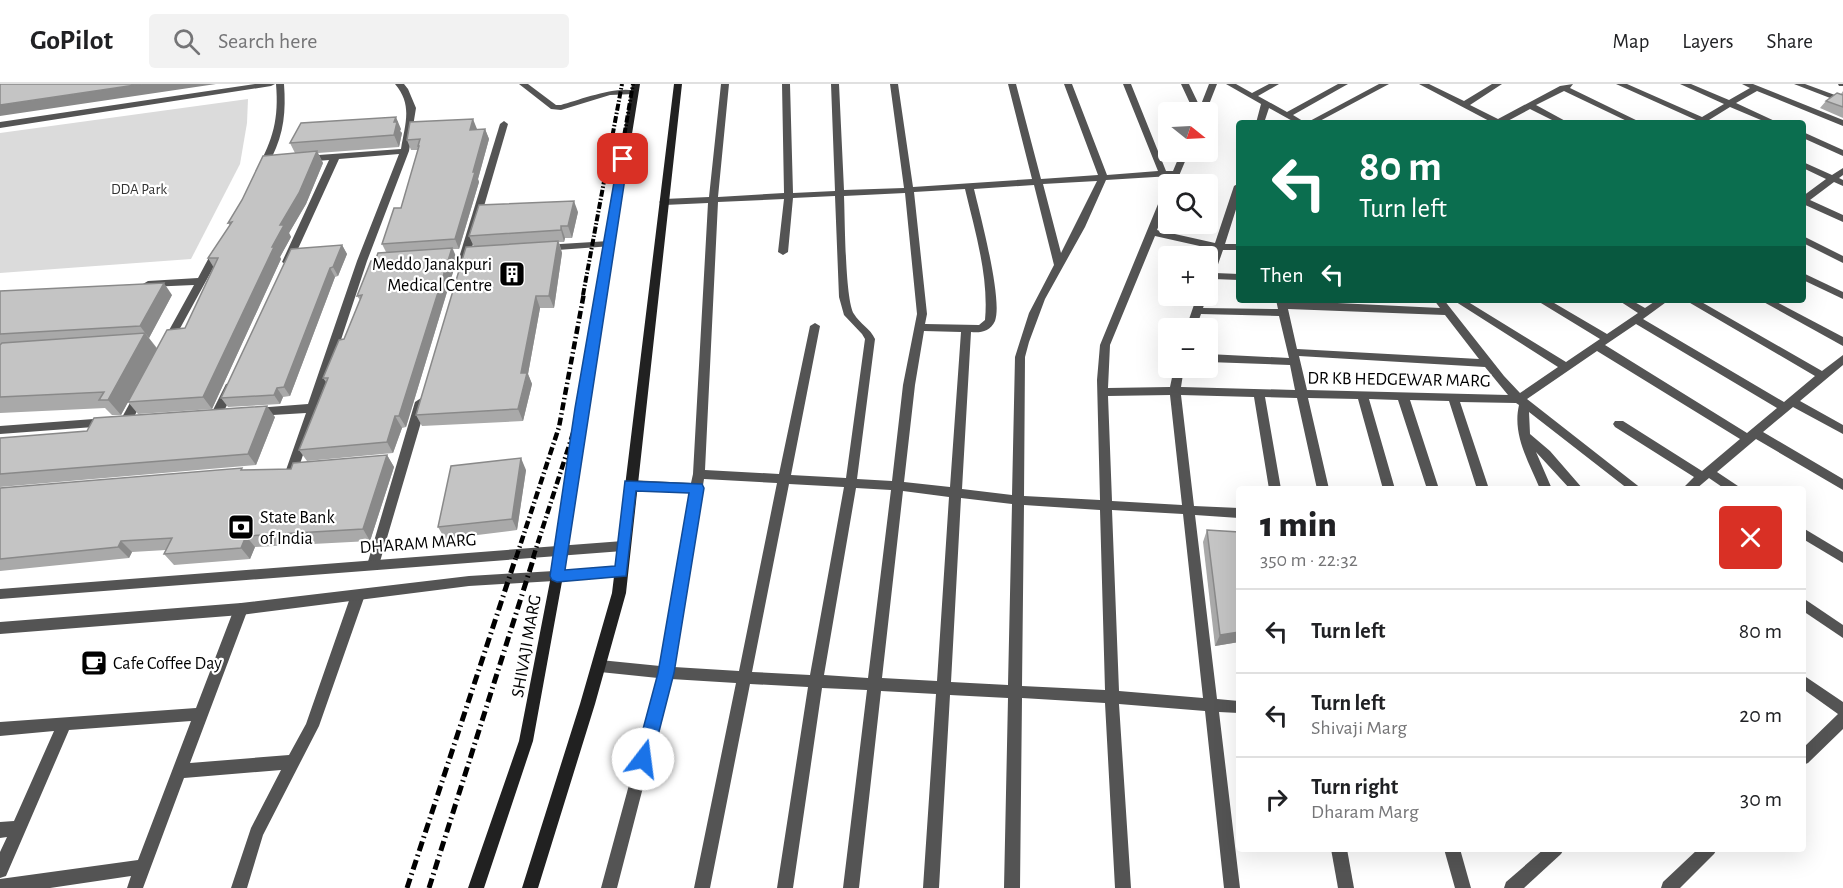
<!DOCTYPE html>
<html lang="en">
<head>
<meta charset="utf-8">
<style>
  :root { --surface:#fff; --page:#f2f2f2; --text:#202124; --muted:#757577; --line:#e0e0e0 }
  body { margin:0; font-family:"Alegreya Sans",sans-serif; background:var(--page); color:var(--text); height:100vh; display:flex; flex-direction:column; font-size:22px; white-space:nowrap }
  * { box-sizing:border-box; margin:0 }
  p { font-size:20px; color:var(--muted) }
  .icon { flex:none; width:33px; height:33px; fill:none; stroke:currentColor; stroke-width:2; stroke-linecap:round; stroke-linejoin:round }
  .map { position:relative; flex:1; overflow:hidden }
  .side { position:absolute; left:1236px; top:402px; width:570px; height:366px; display:flex; flex-direction:column; background:var(--surface); border-radius:6px; box-shadow:0 6px 24px #0002 }
  .side>* { flex:none }
  .hud { position:absolute; left:1236px; top:36px; width:570px; height:183px; border-radius:6px; box-shadow:0 6px 24px #0002; background:#0b6e4f; color:#fff; overflow:hidden }
  .needle { width:39px; rotate:108deg }
  .fabs { position:absolute; left:1158px; top:18px; display:grid; gap:12px }
  .fabs a { display:grid; place-items:center; width:60px; height:60px; border-radius:6px; background:var(--surface); box-shadow:0 6px 24px #0002; font-size:30px }
  .pin { position:absolute; display:grid; place-items:center; width:51px; height:51px; color:#fff; margin:-26px; border-radius:12px; box-shadow:0 3px 9px #0006 }
  .me { position:absolute; width:66px; margin:-33px; rotate:15deg; stroke-linejoin:round; filter:drop-shadow(0 0 4px #0008) }
  .turn { display:flex; align-items:center; gap:21px; height:126px; padding:0 24px; font-size:27px }
  .turn .icon { width:78px; height:78px; stroke-width:2.5 }
  .turn b { display:block; font-size:42px; line-height:51px }
  .then { display:flex; align-items:center; height:57px; padding:0 24px; background:#0003; gap:12px; font-size:22px }
  .round { display:grid; place-items:center; flex:none; width:63px; height:63px; border-radius:6px; background:var(--page) }
  .overview { display:flex; align-items:center; justify-content:space-between; height:102px; padding:0 24px }
  h1 { font-size:36px; font-weight:800; line-height:45px }
  ul { padding:0; list-style:none }
  li { display:flex; align-items:center; gap:18px; height:84px; padding:0 24px; border-top:2px solid var(--line) }
  li div { flex:1 }
  li b { display:block; font-size:22px }
  li em { font-style:normal }
  header { display:flex; align-items:center; gap:36px; box-sizing:border-box; height:84px; padding:0 30px; background:var(--surface); border-bottom:2px solid var(--line) }
  header strong { font-size:28px }
  nav { display:flex; gap:33px; margin-inline-start:auto; font-size:21px }
  .search { width:420px; height:54px; background:var(--page); display:flex; align-items:center; gap:15px; box-sizing:border-box; padding:0 21px; border-radius:6px; color:var(--muted); font-size:22px }
  .map>svg:first-child { display:block }
  .green { fill:#dbdbdb }
  .lines { fill:none; stroke-linecap:round; stroke-linejoin:round }
  .minor { fill:#545454; fill-rule:evenodd }
  .tertiary { fill:#545454; fill-rule:evenodd }
  .secondary { fill:#212121; fill-rule:evenodd }
  .rail-far2 { stroke:#000; stroke-width:4; stroke-dasharray:7 2 1.5 2; stroke-linecap:butt }
  .rail-far1 { stroke:#000; stroke-width:4.5; stroke-dasharray:8 3 1.5 3; stroke-linecap:butt }
  .rail { stroke:#000; stroke-width:5; stroke-dasharray:10 4 1.5 4; stroke-linecap:butt }
  .wall { fill:#a9a9a9 }
  .shaded-wall { fill:#898989 }
  .building { fill:#c4c4c4; stroke:#898989; stroke-width:1.5 }
  .route { fill:#1a73e8; stroke:#114b97; stroke-width:1.5 }
  .labels { text-anchor:middle; stroke-width:4.5; stroke-linejoin:round; paint-order:stroke }
  .far-park-label { font-size:15px; fill:#323232; stroke:#fff }
  .poi-label { font-size:18px; fill:#000; stroke:#fff; text-anchor:start }
  .street-label { font-size:18px; fill:#000; stroke:#fff }
</style>
</head>
<body>
<header>
<strong>GoPilot</strong>
<div class="search"><svg class="icon" aria-label="search" viewBox="0 0 24 24"><circle cx="10" cy="10" r="6"/><path d="M15 15l6 6"/></svg>Search here</div>
<nav><a>Map</a><a>Layers</a><a>Share</a></nav>
</header>
<div class="map">
<svg width="1843" height="804" viewBox="0 0 1843 804">
  <rect width="100%" height="100%" fill="#fff"/>
  <path class="green" d="M248,15L247,39L240,80L191,175L0,189V49Z"/>
  <g class="lines">
    <g class="minor">
      <path d="M255,0H275L271,2L0,44V38Z"/>
      <path d="M276,0H284C286,27 284,49 272,73C269,79 267,85 261,88L257,85C273,55 279,35 276,0Z"/>
      <path d="M395,0H404L408,5L416,24L409,67L367,177L298,386L292,390L286,386L306,329L256,332L250,328L256,324L308,320L357,177L399,70L339,75L292,178L287,181L282,178L329,76L305,78L301,75L305,72L401,65C405,40 413,21 395,0Z"/>
      <path d="M519,0H528L556,21H561C579,16 621,0 638,8L634,10L610,11L561,26L551,25Z"/>
      <path d="M721,0H729L718,113L784,109L782,0H790L793,109L835,107L831,0H839L844,106L904,104L890,0H898L913,103L1032,95L1008,0H1016L1041,95L1098,91L1064,0H1072L1107,91L1158,87L1123,0H1131L1166,87H1173L1181,68H1189L1176,99H1170L1168,97L1171,92L1106,96L1085,143L1045,215L1029,258L1025,273L1024,412L1100,416L1097,296L1100,261L1163,108L1168,105V118L1157,146L1215,159L1234,102L1239,99V116L1225,160H1239V166H1223L1215,189L1239,190V196L1213,195L1212,198L1208,199V183L1213,165L1155,152L1110,261L1108,304L1170,303L1174,284H1184L1181,303L1295,306L1290,281L1208,278V270L1289,274L1279,232L1201,230L1196,244H1186L1197,212H1207L1203,224L1278,225L1276,216L1440,224L1434,216H1444L1504,292L1520,309L1558,283L1453,216H1465L1566,278L1600,255L1536,216H1549L1607,250L1638,229L1618,216H1631L1645,224L1657,216H1669L1643,235L1784,318L1815,292L1685,216H1698L1822,287L1843,271V281L1800,317L1843,341V350L1793,323L1763,348L1843,395V406L1756,355L1717,388L1738,402L1740,405H1725L1709,394L1696,405H1682L1694,393L1615,343L1613,340L1615,337H1623L1702,387L1740,355L1597,267L1527,315L1642,405H1628L1529,328L1530,350L1550,367L1583,405H1570L1536,368L1552,405H1540C1529,378 1512,351 1519,321L1516,319L1460,318L1489,405H1477L1449,317L1410,316L1439,405H1427L1398,316L1369,315L1395,405H1383L1358,315L1308,314L1329,405H1317L1297,314L1265,313L1281,405H1269L1254,313L1181,311L1194,422L1239,424V434L1195,431L1217,615L1239,617V629L1219,628L1240,804H1224L1205,627L1119,620L1131,804H1115L1105,619L1022,614L1020,804H1004L1008,614L950,611L939,804H923L936,610L881,607L859,804H843L867,606L822,604L793,804H777L808,603L750,600L710,804H694L736,599L671,595L617,804H601L658,594L600,588L595,586L593,582L595,578L600,576L660,582L690,408L630,406L626,404L624,401L626,398L630,396L691,399L693,390L708,119L664,121L659,118L664,115L709,113ZM1097,97L1061,169L1043,100ZM1034,101L1054,181L1029,229L1015,273L1012,411L962,405L971,248C980,249 990,248 995,237C1003,216 980,130 974,105ZM965,105C975,147 989,193 985,236L979,241L925,240L927,230L914,108ZM905,109L917,230L903,301L892,397L857,395L875,255C870,244 860,240 854,230C845,216 845,134 844,112ZM835,112L839,213L844,231L862,250L865,255L846,394L791,391L820,242L815,239L810,242L779,390L705,386L718,118L784,115L778,168L783,171L788,168L793,114ZM1288,225L1445,231L1479,275L1297,265ZM1636,240L1777,324L1747,349L1605,261ZM924,247L961,248L950,403L904,398L915,301ZM1299,272L1485,283L1508,311L1307,306ZM1170,311L1182,421L1112,417L1108,312ZM704,395L777,399L739,587L674,583ZM789,400L844,403L810,591L752,588ZM856,404L891,406L868,594L824,591ZM903,407L949,413L937,597L882,594ZM961,414L1012,420L1008,601L951,598ZM1024,421L1100,426L1105,606L1022,602ZM1112,426L1183,430L1203,614L1119,607Z"/>
      <path d="M1181,0H1189L1200,23L1209,0H1217L1206,28H1194Z"/>
      <path d="M1226,0H1236L1252,9L1269,0H1279L1258,12L1287,28L1338,0H1348L1293,31L1306,39L1379,0H1389L1316,39H1296L1269,24L1264,39H1256L1261,20Z"/>
      <path d="M1419,0H1429L1464,17L1492,0H1502L1470,21L1498,35L1560,2L1573,0L1570,4L1642,39H1631L1564,7L1536,21L1569,39H1558L1530,25L1504,39H1493Z"/>
      <path d="M1616,0H1627L1702,33L1724,20L1680,0H1691L1729,16L1750,4L1742,0H1753L1843,36V42L1757,7L1736,19L1779,39H1768L1730,23L1709,36L1713,39H1694L1696,36Z"/>
      <path d="M1794,0H1805L1843,14V19Z"/>
      <path d="M1838,0H1843V2H1839Z"/>
      <path d="M504,37L508,40L468,177L466,179H460L458,177L500,40Z"/>
      <path d="M1803,48L1843,66V72L1803,54Z"/>
      <path d="M1803,78L1832,91L1843,84V91L1839,94L1843,96V102L1834,98L1810,116L1843,131V138L1803,120V112L1826,95L1803,84Z"/>
      <path d="M1803,152L1843,172V179L1803,159Z"/>
      <path d="M609,157L614,160L612,162L544,167L539,164L544,161Z"/>
      <path d="M218,163L223,166L172,259L171,262H163L162,259L194,201L148,203L143,200L148,197L198,194L213,166Z"/>
      <path d="M1803,189L1843,208V215L1803,196Z"/>
      <path d="M1760,216H1773L1843,253V262Z"/>
      <path d="M230,299L236,303L221,333L217,334L213,333L211,330L226,300Z"/>
      <path d="M141,305L147,309L130,340L126,341L122,340L120,337L137,306Z"/>
      <path d="M421,314L427,318L379,481L378,485L373,486L368,485L367,481L415,318Z"/>
      <path d="M107,334L113,338L107,342L0,350V342Z"/>
      <path d="M1803,444L1843,468V479L1803,455Z"/>
      <path d="M358,506L363,507L365,511L319,642L263,751L247,804H231L251,744L281,686L184,694L143,804H127L131,792L50,804H0V795L138,776L191,637L69,646L6,792L0,794V768L7,753L0,754V738L14,737L54,647L0,652V638L196,624L234,525L236,521L241,519L246,521L248,525L190,679L289,671L306,640L351,511L353,507Z"/>
      <path d="M1803,514L1843,541V554L1803,527Z"/>
      <path d="M1803,591L1843,618V645L1808,679L1803,681V664L1838,630L1803,605Z"/>
      <path d="M1331,765H1347L1354,804H1338Z"/>
      <path d="M1444,765H1460L1471,804H1455Z"/>
      <path d="M1544,765H1564L1561,770L1524,804H1504L1506,798Z"/>
      <path d="M1698,765H1717L1714,770L1680,804H1661L1663,798Z"/>
    </g>
    <g class="tertiary">
      <path d="M623,457L627,458L629,462L627,466L623,467L0,515V505Z"/>
      <path d="M621,483L626,484L627,488L626,492L621,493L469,502L241,531L0,550V538L241,519L469,492Z"/>
    </g>
    <g class="secondary">
      <path d="M632,0H640L588,324L563,492L533,657L484,804H468L519,657L551,492L576,324Z"/>
      <path d="M674,0H682L626,509L595,620L538,804H522L580,620L612,509Z"/>
    </g>
    <g class="rail-far2">
      <path d="M583,211L622,0"/>
      <path d="M597,211L633,0"/>
    </g>
    <g class="rail-far1">
      <path d="M516,474L559,343L584,209"/>
      <path d="M533,474L575,343L598,209"/>
    </g>
    <g class="rail">
      <path d="M407,804L516,473"/>
      <path d="M429,804L534,473"/>
    </g>
  </g>
  <g class="wall">
    <path d="M1843,7V34L1820,24L1826,17L1841,10Z"/>
    <path d="M401,45L400,47L402,49L399,63L318,69L323,79L306,120L289,149L291,153L280,173L281,175L212,325L138,330L128,318L143,290L121,331H112L105,324L0,329V207H1L172,211L149,254L157,264L185,244L214,184L208,174L230,142L228,139L295,69L290,59Z"/>
    <path d="M477,45L476,46L485,45L489,55L478,95L479,98L459,165H453L457,175L406,343L402,344L393,369L307,377L299,366L326,298L323,294L344,255L360,216L357,212L375,177L386,168L382,160L401,124L419,66H411L407,56Z"/>
    <path d="M578,128L572,154H565L564,158H559L562,169L554,224H540L528,290L532,300L523,337L422,342L416,331L474,163L469,152Z"/>
    <path d="M342,161L347,170L338,192L335,193L290,312L283,313L280,320L228,323L221,314Z"/>
    <path d="M275,333L256,381L0,403V354Z"/>
    <path d="M387,371L394,383L370,457L255,463L250,475L174,481L164,470L166,466L132,468L129,474L0,487V404L243,386L291,385Z"/>
    <path d="M526,386L517,446L445,455L438,443Z"/>
    <path d="M1207,446L1239,558L1215,562L1203,458Z"/>
  </g>
  <g class="shaded-wall">
    <path d="M142,0H216L0,32V21Z"/>
    <path d="M396,33L401,45L400,47L402,49L399,63L394,51V38Z"/>
    <path d="M473,35L477,45L473,56L470,46Z"/>
    <path d="M485,45L489,55L478,95L479,98L459,165L455,155Z"/>
    <path d="M317,67L323,79L306,120L289,149L291,153L280,173L281,175L212,325L203,313L272,163L280,141Z"/>
    <path d="M574,117L578,128L572,154L568,142Z"/>
    <path d="M561,142L565,154L564,158L561,146Z"/>
    <path d="M558,157L562,169L554,224L549,212Z"/>
    <path d="M342,161L347,170L338,192L333,183Z"/>
    <path d="M452,164L457,175L406,343L399,332Z"/>
    <path d="M330,184L335,193L290,312L284,303Z"/>
    <path d="M164,199L172,211L149,254L140,242Z"/>
    <path d="M536,212L540,224L528,290L532,300L523,337L518,325L521,289Z"/>
    <path d="M145,249L157,265L121,331L108,316Z"/>
    <path d="M277,304L283,313L280,320L274,311Z"/>
    <path d="M267,322L275,333L256,381L248,370Z"/>
    <path d="M395,332L402,344L393,369L387,358Z"/>
    <path d="M387,371L394,383L370,457L363,445Z"/>
    <path d="M521,374L526,386L517,446L512,435Z"/>
    <path d="M246,452L255,463L250,475L241,464Z"/>
    <path d="M121,457L132,468L129,474L118,463Z"/>
    <path d="M1239,548V558L1215,562L1220,551Z"/>
  </g>
  <g class="building">
    <path d="M0,0H142L0,21Z"/>
    <path d="M1837,9L1843,11V23L1826,17Z"/>
    <path d="M396,33L394,38H397L394,51L290,59L301,39Z"/>
    <path d="M473,35L470,46L485,45L473,88H475L455,155L382,160L394,124H401L419,62H418L420,55L407,56L410,38Z"/>
    <path d="M317,67L299,109L280,141H284L272,163H274L203,313L128,318L167,246L185,244L218,174H208L232,138L228,139L242,116L263,72Z"/>
    <path d="M574,117L568,142H561V146L469,152L479,121Z"/>
    <path d="M558,157L549,212H536L521,289H527L518,325L416,331L466,163Z"/>
    <path d="M342,161L333,183L330,184L284,303L277,304L274,311L221,314L291,165Z"/>
    <path d="M452,164L399,332H395L387,358L299,366L328,294H323L339,256L344,255L362,211L357,212L371,177H375L378,169Z"/>
    <path d="M164,199L140,242L0,250V207Z"/>
    <path d="M145,249L108,316H99L104,308L0,313V261L2,259Z"/>
    <path d="M267,322L248,370L0,390V354L87,347L94,334Z"/>
    <path d="M387,371L363,445L246,452L241,464L164,470L172,454L121,457L118,463L0,475V404L242,384L241,386L291,385L293,379Z"/>
    <path d="M521,374L512,435L438,443L451,382Z"/>
    <path d="M1207,446L1239,448V548L1220,551Z"/>
  </g>
  <path class="route" d="M623,72L628,75L565,486L615,482L625,397L702,400L704,404L674,589L652,675L649,681L643,683L637,681L635,675L658,589L689,409L636,407L626,492L557,498L552,496L550,492L575,324L618,75Z"/>
  <defs>
    <symbol id="building-square" viewBox="-11 -11 22 22"><rect x="-9" y="-9" width="18" height="18" rx="4" fill="#000" stroke="#fff"/><path d="M-4-6H4V6H1V3H-1V6H-4ZM-2.5-4.3h1.7v1.8h-1.7ZM.8-4.3h1.7v1.8H.8ZM-2.5-1h1.7V.8h-1.7ZM.8-1h1.7V.8H.8Z" fill="#fff"/></symbol>
    <symbol id="bank-square" viewBox="-11 -11 22 22"><rect x="-9" y="-9" width="18" height="18" rx="4" fill="#000" stroke="#fff"/><path d="M-6-4H6V4H-6ZM0-2.3a2.3 2.3 0 1 0 0 4.6a2.3 2.3 0 1 0 0-4.6Z" fill="#fff"/></symbol>
    <symbol id="cafe-square" viewBox="-11 -11 22 22"><rect x="-9" y="-9" width="18" height="18" rx="4" fill="#000" stroke="#fff"/><path d="M-5.5-4.5H6V0H3Q3 3.5 0 3.5H-2.5Q-5.5 3.5-5.5 0ZM3-3.2v2h1.7v-2ZM-6 4.5H4V6H-6Z" fill="#fff"/></symbol>
  </defs>
  <g fill-rule="evenodd">
    <use href="#building-square" x="497" y="175" width="30" height="30"/>
    <use href="#bank-square" x="226" y="428" width="30" height="30"/>
    <use href="#cafe-square" x="79" y="564" width="30" height="30"/>
  </g>
  <g class="labels">
    <g class="far-park-label">
      <text x="139" y="110">DDA Park</text>
    </g>
    <g class="poi-label">
      <text x="492" y="186" text-anchor="end">Meddo Janakpuri<tspan x="492" dy="21">Medical Centre</tspan></text>
      <text x="260" y="439">State Bank<tspan x="260" dy="21">of India</tspan></text>
      <text x="113" y="585">Cafe Coffee Day</text>
    </g>
    <g class="street-label">
      <text transform="translate(1399 295) rotate(1)" y="6">DR KB HEDGEWAR MARG</text>
      <text transform="translate(418 459) rotate(-4)" y="6">DHARAM MARG</text>
      <text transform="translate(526 562) rotate(-80)" y="6">SHIVAJI MARG</text>
    </g>
  </g>
</svg>
<div class="fabs">
<a><svg class="needle" viewBox="-14 -14 28 28"><path d="M0-13l5 13h-10z" fill="#e53935"/><path d="M0 13l5-13h-10z" fill="#757577"/></svg></a>
<a><svg class="icon" aria-label="search" viewBox="0 0 24 24"><circle cx="10" cy="10" r="6"/><path d="M15 15l6 6"/></svg></a>
<a>+</a>
<a>−</a>
</div>
<div class="pin" style="left:623px;top:75px;background:#d93025"><svg class="icon" aria-label="arrive" viewBox="0 0 24 24"><path d="M6 21V4h12l-3 4 3 4H6"/></svg></div>
<svg class="me" style="left:643px;top:675px" viewBox="-20 -20 40 40"><circle r="19" fill="#fff"/><path d="M0-13L10 11 0 6-10 11z" fill="#1a73e8"/></svg>
<div class="hud">
<div class="turn"><svg class="icon" aria-label="left" viewBox="0 0 24 24"><path d="M17 20v-9H6M10 6l-5 5 5 5"/></svg><div><b>80 m</b>Turn left</div></div>
<div class="then">Then<svg class="icon" aria-label="left" viewBox="0 0 24 24"><path d="M17 20v-9H6M10 6l-5 5 5 5"/></svg></div>
</div>
<section class="side">
<div class="overview"><div><h1>1 min</h1><p>350 m · 22:32</p></div><a class="round" style="background:#d93025;color:#fff"><svg class="icon" aria-label="close" viewBox="0 0 24 24"><path d="M6 6l12 12M18 6L6 18"/></svg></a></div>
<ul>
<li><svg class="icon" aria-label="left" viewBox="0 0 24 24"><path d="M17 20v-9H6M10 6l-5 5 5 5"/></svg><div><b>Turn left</b></div><em>80 m</em></li>
<li><svg class="icon" aria-label="left" viewBox="0 0 24 24"><path d="M17 20v-9H6M10 6l-5 5 5 5"/></svg><div><b>Turn left</b><p>Shivaji Marg</p></div><em>20 m</em></li>
<li><svg class="icon" aria-label="right" viewBox="0 0 24 24"><path d="M7 20v-9h11M14 6l5 5-5 5"/></svg><div><b>Turn right</b><p>Dharam Marg</p></div><em>30 m</em></li>
</ul>
</section>
</div>
</body>
</html>
